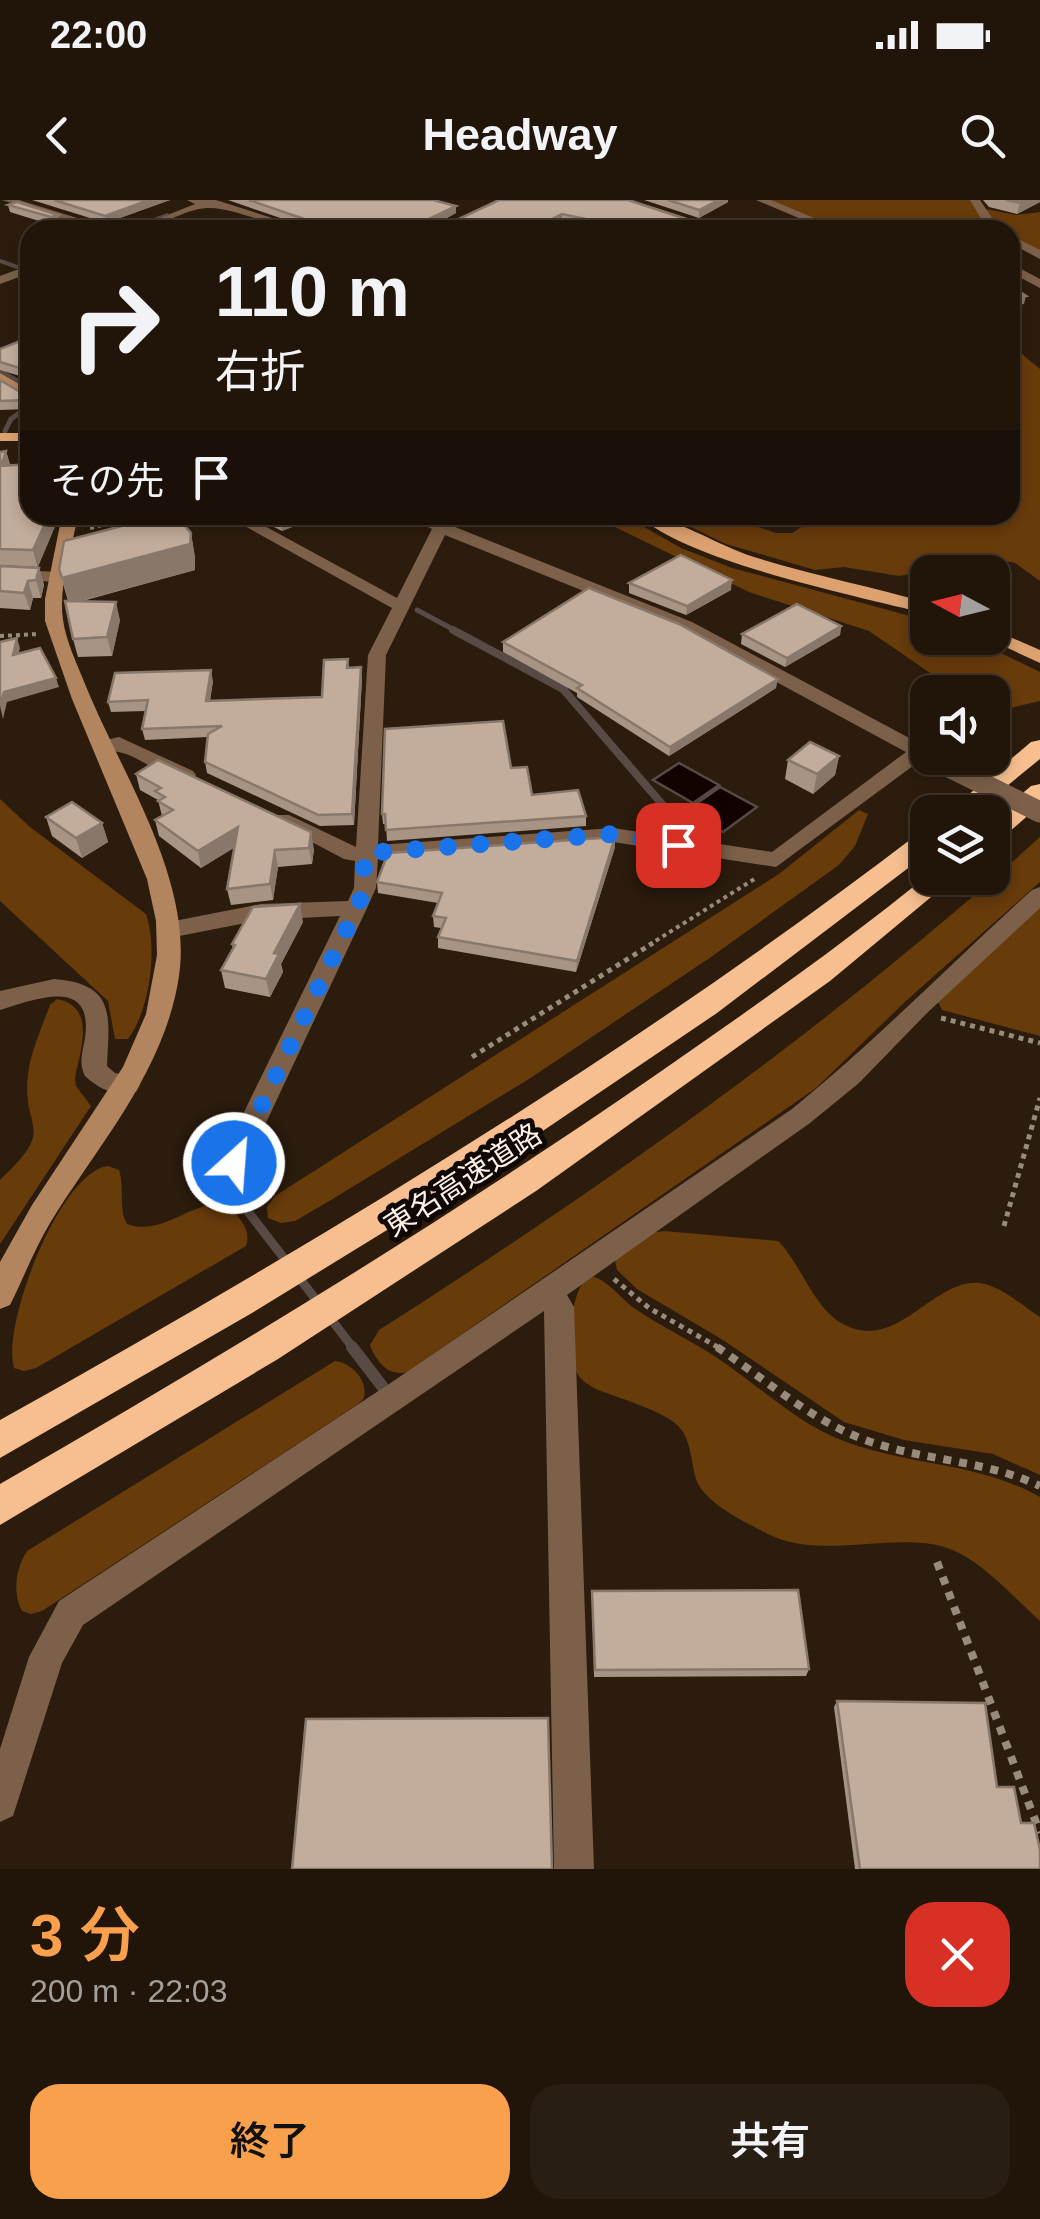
<!DOCTYPE html>
<html lang="ja">
<head>
<meta charset="utf-8">
<style>
  :root { --surface:#21150a; --page:#291e13; --text:#f1f3f6; --muted:#a29f9c; --line:#3e342b; --accent:#f9a04c }
  body { margin:0; font-family:Arial,"Noto Sans JP",sans-serif; background:var(--page); color:var(--text); height:100vh; display:flex; flex-direction:column; font-size:38px; white-space:nowrap }
  * { box-sizing:border-box; margin:0 }
  p { font-size:32px; color:var(--muted) }
  .icon { flex:none; width:55px; height:55px; fill:none; stroke:currentColor; stroke-width:2; stroke-linecap:round; stroke-linejoin:round }
  .map { position:relative; height:1669px; overflow:hidden }
  .panel { display:flex; flex-direction:column; background:var(--surface); flex:1 }
  .panel>* { flex:none }
  .top-card { position:absolute; left:20px; top:20px; width:1000px; height:305px; border-radius:30px; box-shadow:0 5px 15px #0003,0 0 0 2px var(--line); background:#21150a; color:var(--text); overflow:hidden }
  .needle { width:65px; rotate:277deg }
  .tools { position:absolute; left:910px; top:355px; display:grid; gap:20px }
  .tools a { display:grid; place-items:center; width:100px; height:100px; border-radius:20px; background:var(--surface); box-shadow:0 5px 15px #0003,0 0 0 2px var(--line); font-size:50px }
  .pin { position:absolute; display:grid; place-items:center; width:85px; height:85px; color:#fff; margin:-42px; border-radius:20px; box-shadow:0 5px 15px #0006 }
  .me { position:absolute; width:110px; margin:-55px; rotate:26deg; stroke-linejoin:round; filter:drop-shadow(0 0 8px #0008) }
  .turn { display:flex; align-items:center; gap:35px; height:210px; padding:0 30px; font-size:45px }
  .turn .icon { width:130px; height:130px; stroke-width:2.5 }
  .turn b { display:block; font-size:70px; line-height:85px }
  .then { display:flex; align-items:center; height:95px; padding:0 30px; background:#0003; gap:20px; font-size:38px }
  .round { display:grid; place-items:center; flex:none; width:105px; height:105px; border-radius:30px; background:var(--page) }
  .overview { display:flex; align-items:center; justify-content:space-between; height:170px; padding:0 30px }
  h1 { font-size:60px; font-weight:600; line-height:75px; color:var(--accent) }
  .action { display:flex; gap:20px; margin-top:auto; padding:20px 30px }
  .action a { flex:1; height:115px; border-radius:30px; background:var(--accent); color:#111; font-size:40px; font-weight:600; line-height:115px; text-align:center }
  .action a+a { background:var(--page); color:var(--text) }
  .status { display:flex; justify-content:space-between; align-items:center; height:70px; padding:0 50px; background:var(--surface); direction:ltr }
  .status svg { height:28px; fill:currentColor }
  header { display:flex; justify-content:space-between; align-items:center; height:130px; padding:0 30px; background:var(--surface); font-size:45px; font-weight:600 }
  .map>svg:first-child { display:block }
  .green { fill:#683b0b }
  .water { fill:#120300; stroke:#584a45; stroke-width:2.5 }
  .lines { fill:none; stroke-linecap:round; stroke-linejoin:round }
  .stream-far4 { stroke:#584a45; stroke-width:4 }
  .stream-far3 { stroke:#584a45; stroke-width:5 }
  .stream-far2 { stroke:#584a45; stroke-width:8 }
  .stream-far1 { stroke:#584a45; stroke-width:9 }
  .stream { stroke:#584a45; stroke-width:12 }
  .path-far2 { stroke:#988a7e; stroke-width:4; stroke-dasharray:4 4; stroke-linecap:butt }
  .path-far1 { stroke:#988a7e; stroke-width:5; stroke-dasharray:5 5; stroke-linecap:butt }
  .path { stroke:#988a7e; stroke-width:8; stroke-dasharray:8 8; stroke-linecap:butt }
  .street { fill:#7c6049; fill-rule:evenodd }
  .secondary { fill:#b2855e; fill-rule:evenodd }
  .primary { fill:#dca16f; fill-rule:evenodd }
  .highway { fill:#f7bf8f; fill-rule:evenodd }
  .street-bridge { stroke:#7c6049; stroke-width:21 }
  .wall { fill:#a79485 }
  .shaded-wall { fill:#88786c }
  .building { fill:#c2ac9b; stroke:#88786c; stroke-width:2.5 }
  .route { stroke:#1a73e8; stroke-width:18; stroke-dasharray:0 32.4 }
  .labels { text-anchor:middle; stroke-width:10; stroke-linejoin:round; paint-order:stroke }
  .street-label { font-size:30px; fill:#fbf0e6; stroke:#0f0804 }
</style>
</head>
<body>
<div class="status"><b>22:00</b><svg viewBox="0 0 49 12"><path d="M0 12V9h3v3zM5 12V6h3v6zM10 12V3h3v9zM15 12V0h3v12zM26 1h20v11H26zM47 4h2v5h-2z"/></svg></div>
<header><svg class="icon" aria-label="back" viewBox="0 0 24 24"><path d="M15 5l-7 7 7 7"/></svg>Headway<svg class="icon" aria-label="search" viewBox="0 0 24 24"><circle cx="10" cy="10" r="6"/><path d="M15 15l6 6"/></svg></header>
<div class="map">
<svg width="1040" height="1669" viewBox="0 0 1040 1669">
  <rect width="100%" height="100%" fill="#2c1c0d"/>
  <g class="green">
    <path d="M766,0H971L989,30H870L830,25Z"/>
    <path d="M986,9L1016,15L1040,12V53L1010,36V30H998Z"/>
    <path d="M1010,144L1040,169V381L1015,363L995,359L899,376L844,367L815,370L726,344L666,315H723L776,333H792L820,315H1010Z"/>
    <path d="M590,315H623L681,348L732,368L925,420L928,438H970L1040,472V501L993,512L992,492H958L869,431L749,392Z"/>
    <path d="M0,599L30,627L146,714C158,748 150,810 128,839H115L108,801L0,701Z"/>
    <path d="M859,610L868,614L855,646L839,665L711,757L532,877L331,1000L295,1021L281,1023L268,1018L267,1007L275,996L779,674Z"/>
    <path d="M1040,637V682L907,800L816,888L407,1172C389,1177 376,1162 370,1145L379,1130C610,983 837,821 1040,637Z"/>
    <path d="M1040,705V836L942,810L938,802Z"/>
    <path d="M57,799C97,807 80,850 75,878L76,886L91,906L0,1044V980C59,925 21,932 28,874C31,851 42,827 50,805Z"/>
    <path d="M108,966L119,970C125,988 118,1007 127,1024C164,1037 190,1000 225,1005C238,1015 252,1029 246,1046L36,1168L24,1171L14,1168C1,1124 61,971 108,966Z"/>
    <path d="M664,1031L778,1041C802,1065 814,1110 845,1125C898,1152 933,1078 980,1083C1001,1086 1023,1106 1040,1117V1275L993,1254L904,1240L844,1222L723,1140L637,1089L617,1070L614,1056L651,1033Z"/>
    <path d="M588,1076C606,1076 622,1101 637,1110C662,1127 690,1140 716,1157C747,1178 777,1204 809,1224C883,1269 966,1255 1040,1297V1421C1014,1398 989,1368 957,1352C906,1326 824,1363 768,1334C745,1322 704,1303 696,1279C691,1262 691,1241 680,1228C666,1211 617,1198 596,1189C589,1185 581,1181 577,1173C567,1149 569,1094 588,1076Z"/>
    <path d="M335,1161C352,1163 368,1180 364,1198L358,1204L42,1411L31,1414L22,1411C12,1392 16,1368 27,1351Z"/>
  </g>
  <g class="water">
    <path d="M679,563L719,585L693,603L653,580Z"/>
    <path d="M720,587L757,607L723,632L686,611Z"/>
  </g>
  <g class="lines">
    <g class="stream-far4">
      <path d="M128,30L167,15"/>
      <path d="M0,61L23,69"/>
      <path d="M0,171L30,187"/>
    </g>
    <g class="stream-far3">
      <path d="M5,231L11,219L26,208"/>
      <path d="M417,410L458,432"/>
    </g>
    <path class="stream-far2" d="M453,430L563,489L686,632"/>
    <path class="stream-far1" d="M243,1005L354,1149"/>
    <path class="stream" d="M352,1147L382,1186"/>
    <g class="path-far2">
      <path d="M90,328L140,315"/>
      <path d="M0,436L39,434"/>
      <path d="M649,745L756,678"/>
    </g>
    <g class="path-far1">
      <path d="M941,818L1040,843"/>
      <path d="M472,857L653,743"/>
      <path d="M1004,1026L1040,898"/>
      <path d="M614,1079L649,1108L721,1149"/>
    </g>
    <g class="path">
      <path d="M717,1147C766,1180 812,1221 868,1241C925,1261 985,1260 1040,1286"/>
      <path d="M937,1362L1040,1633"/>
    </g>
    <g class="street">
      <path d="M2,0H19L116,30H98Z"/>
      <path d="M187,0H216L310,30C276,30 233,6 207,8C182,9 159,30 130,30L195,4Z"/>
      <path d="M616,0H632L725,30H707Z"/>
      <path d="M756,0H771L843,30H827Z"/>
      <path d="M970,0H980L1000,30H988Z"/>
      <path d="M1010,35L1040,50V59L1010,43Z"/>
      <path d="M1010,63L1040,79V88L1010,72Z"/>
      <path d="M30,65V73L0,84V76Z"/>
      <path d="M402,315H424L436,320L439,315H455L450,325L692,422L928,548V558H937L921,560L776,667L613,642L378,659L376,688L367,708L247,963L243,971L233,974L223,971L219,963L340,716L261,720L169,738L157,730L169,722L261,704L348,701L354,688L355,661L344,659L270,620L273,615H289L356,647L368,455L392,408L234,320L248,317L397,398L432,329ZM445,335L680,430L906,552L772,652L613,628L378,645L386,455Z"/>
      <path d="M0,369L58,372L67,377L58,382L0,379Z"/>
      <path d="M119,537L193,571L196,575L193,579C162,585 136,546 104,552L94,546L97,542Z"/>
      <path d="M1040,687V708L927,813L859,883L810,923L567,1095L574,1107L594,1669H554L544,1111L83,1425L62,1463L13,1616L0,1622V1549L29,1457L59,1401L392,1182L792,909C876,841 952,762 1032,690Z"/>
      <path d="M54,779C117,784 109,817 107,866L115,873L136,878L140,885L136,892C117,898 99,889 85,876C78,863 83,851 85,838C94,775 34,800 0,810V791Z"/>
    </g>
    <g class="secondary">
      <path d="M0,173L30,190V200L0,183Z"/>
      <path d="M62,315H78C72,348 58,387 63,420C66,441 77,464 85,484C121,573 193,679 179,776C165,871 98,945 50,1023C34,1050 24,1077 10,1105L0,1109V1062L32,1005L123,867L146,814L157,755L156,721L147,679L72,499L45,421V399Z"/>
    </g>
    <g class="primary">
      <rect x="0" y="233" width="30" height="8"/>
      <path d="M638,315C673,315 718,346 754,357C811,375 870,386 928,403V414C857,396 688,362 638,315Z"/>
      <path d="M992,429L1040,450V463L986,438H992Z"/>
    </g>
    <g class="highway">
      <path d="M1040,540V559L975,612H948L1031,542Z"/>
      <path d="M1040,584V605L1001,639L992,641V619L1031,586Z"/>
      <path d="M928,631V653L717,813L488,968L252,1113L0,1258V1220C319,1042 629,855 919,633Z"/>
      <path d="M928,675L954,678L830,781L536,991L278,1159L0,1325V1284C225,1155 446,1020 660,872C751,809 842,745 928,675Z"/>
    </g>
    <path class="street-bridge" d="M933,559L1040,612"/>
  </g>
  <g class="wall">
    <path d="M32,0H170L106,23Z"/>
    <path d="M228,0H433L456,13L432,26H444L499,0L683,18L682,26L674,30H600L562,22L545,30H315Z"/>
    <path d="M644,0H728V2L699,18Z"/>
    <path d="M983,0H1040V2L1017,14L989,7Z"/>
    <path d="M17,2L60,22L52,25L10,12L8,5Z"/>
    <path d="M30,137V179L0,170V149Z"/>
    <path d="M0,180L26,200L28,209L0,210Z"/>
    <path d="M6,251L38,367L0,365V252Z"/>
    <path d="M270,315H322L282,331L272,326Z"/>
    <path d="M191,333L195,358V370L79,402L120,420L112,456L78,457L73,439L68,401L59,369Z"/>
    <path d="M0,366L39,368L44,385L41,398H33L30,410L0,408Z"/>
    <path d="M629,383L731,390L686,415L629,393Z"/>
    <path d="M841,426L840,435L785,467L741,444L742,434Z"/>
    <path d="M503,442L776,488L669,556L577,497V493L503,452Z"/>
    <path d="M348,459L349,468L362,478L354,625L320,626L207,573L205,562L208,537L145,540L142,529L146,511L111,512L108,502L213,481L210,501L322,497Z"/>
    <path d="M839,556L835,575L813,594L785,579L788,560Z"/>
    <path d="M511,568L532,595L586,616V626L387,641L386,624H383L382,614Z"/>
    <path d="M136,574L314,649L312,664L278,667L273,700L231,705L227,689L235,647L201,668L159,636L155,620L162,616L158,600L140,590Z"/>
    <path d="M46,617L102,623L108,642L82,658L52,636Z"/>
    <path d="M615,637V647L576,772L438,748V737L441,728L434,727L433,716L438,703L378,693L377,682Z"/>
    <path d="M303,722L281,764L283,772L270,797L225,788L221,770L233,749L232,744Z"/>
    <path d="M592,1391L809,1469L806,1476L594,1477Z"/>
    <path d="M837,1501L997,1587L1021,1623L1040,1669H855L834,1507Z"/>
  </g>
  <g class="shaded-wall">
    <path d="M149,0H170L106,23L105,16Z"/>
    <path d="M719,0H728V2L699,18V10Z"/>
    <path d="M1027,0H1040V2L1017,14L1020,3Z"/>
    <path d="M456,6V13L425,29V21Z"/>
    <path d="M562,14V22L545,30H529Z"/>
    <path d="M58,15L60,22L52,25L51,17Z"/>
    <path d="M683,18L682,26L674,30H660Z"/>
    <path d="M1026,96L1024,104L1010,106V98Z"/>
    <path d="M6,251L11,267L1,266Z"/>
    <path d="M49,315H60L38,367L33,350Z"/>
    <path d="M290,315H322L282,331L280,319Z"/>
    <path d="M191,333L195,358V370L69,404L62,378Z"/>
    <path d="M39,368L44,385L41,398L36,380Z"/>
    <path d="M732,380L731,390L686,415L687,406Z"/>
    <path d="M28,381L33,398L30,410L24,393Z"/>
    <path d="M116,402L120,420L112,456L107,437Z"/>
    <path d="M841,426L840,435L785,467L787,458Z"/>
    <path d="M17,438L20,448L16,464L13,455Z"/>
    <path d="M361,467L362,478L354,625L352,614Z"/>
    <path d="M211,470L213,481L208,512L206,501Z"/>
    <path d="M56,478L59,487L7,502L3,519L0,506L4,492Z"/>
    <path d="M778,479L776,488L669,556L670,547Z"/>
    <path d="M839,556L835,575L813,594L817,574Z"/>
    <path d="M102,623L108,642L82,658L76,638Z"/>
    <path d="M238,627L242,643L201,668L198,651Z"/>
    <path d="M311,632L314,649L312,664L309,648Z"/>
    <path d="M615,637V647L576,772L577,761Z"/>
    <path d="M275,650L278,667L273,700L270,684Z"/>
    <path d="M300,704L303,722L281,764L283,772L270,797L266,779L274,753Z"/>
  </g>
  <g class="building">
    <path d="M54,0H149L105,16Z"/>
    <path d="M249,0H433L456,6L425,21L429,26H444L499,0H628L683,18L660,30H639L562,14L529,30H344L313,22Z"/>
    <path d="M668,0H719L699,10Z"/>
    <path d="M1006,0H1027L1020,3Z"/>
    <path d="M17,2L58,15L51,17L8,5Z"/>
    <path d="M1010,85L1026,96L1010,98Z"/>
    <path d="M30,137V171L0,162V149Z"/>
    <path d="M0,180L22,193L26,200L0,201Z"/>
    <path d="M6,251L1,266L30,264V315H49L33,350L0,349V252Z"/>
    <path d="M164,315H176L191,333L190,344L62,378L59,369L64,341Z"/>
    <path d="M681,355L732,380L687,406L629,383Z"/>
    <path d="M0,366L39,368L36,380L28,381L24,393L0,391Z"/>
    <path d="M589,388L679,424L778,479L670,547L577,488L582,485L503,442Z"/>
    <path d="M65,401L116,402L107,437L73,439Z"/>
    <path d="M797,404L841,426L787,458L742,434Z"/>
    <path d="M17,438L13,455L40,448L56,478L4,492L0,506V442Z"/>
    <path d="M348,459L347,468L361,467L352,614L318,615L205,562L208,534L222,526L142,529L148,500L108,502L115,473L211,470L206,501L322,497L324,460Z"/>
    <path d="M503,521L511,568L527,567L532,595L578,590L586,616L386,630L385,614H382L385,529Z"/>
    <path d="M810,542L839,556L817,574L788,560Z"/>
    <path d="M158,560L311,632L309,648L275,650L270,684L227,689L238,627L198,651L155,620L173,610L158,601L165,597L155,591L161,588L136,574Z"/>
    <path d="M72,602L102,623L76,638L46,617Z"/>
    <path d="M615,637L577,761L438,737L446,718L433,716L442,693L377,682L388,653Z"/>
    <path d="M300,704L274,753L279,754L266,779L221,770L235,745L232,744L253,707Z"/>
    <path d="M798,1390L809,1469L595,1470L592,1391Z"/>
    <path d="M837,1501L985,1503L997,1587H1014L1021,1623H1034L1040,1650V1669H860Z"/>
    <path d="M548,1518L552,1669H292L306,1519Z"/>
  </g>
  <g class="lines">
    <path class="route" d="M234,963L360,701L366,653L613,634L678,645"/>
  </g>
  <g class="labels">
    <g class="street-label">
      <text transform="translate(463 980) rotate(-33)" y="10">東名高速道路</text>
    </g>
  </g>
</svg>
<div class="tools">
<a><svg class="needle" viewBox="-14 -14 28 28"><path d="M0-13l5 13h-10z" fill="#e53935"/><path d="M0 13l5-13h-10z" fill="#a29f9c"/></svg></a>
<a><svg class="icon" aria-label="sound" viewBox="0 0 24 24"><path d="M4 9h4l5-4v14l-5-4H4zM17 9q2 3 0 6"/></svg></a>
<a><svg class="icon" aria-label="layers" viewBox="0 0 24 24"><path d="M12 4l9 5-9 5-9-5zM3 14l9 5 9-5"/></svg></a>
</div>
<div class="pin" style="left:678px;top:645px;background:#d93025"><svg class="icon" aria-label="arrive" viewBox="0 0 24 24"><path d="M6 21V4h12l-3 4 3 4H6"/></svg></div>
<svg class="me" style="left:234px;top:963px" viewBox="-20 -20 40 40"><circle r="17" fill="#1a73e8" stroke="#fff" stroke-width="3"/><path d="M0-11L8 9 0 5-8 9z" fill="#fff"/></svg>
<div class="top-card">
<div class="turn"><svg class="icon" aria-label="right" viewBox="0 0 24 24"><path d="M7 20v-9h11M14 6l5 5-5 5"/></svg><div><b>110 m</b>右折</div></div>
<div class="then">その先<svg class="icon" aria-label="arrive" viewBox="0 0 24 24"><path d="M6 21V4h12l-3 4 3 4H6"/></svg></div>
</div>
</div>
<section class="panel">
<div class="overview"><div><h1>3 分</h1><p>200 m · 22:03</p></div><a class="round" style="background:#d93025;color:#fff"><svg class="icon" aria-label="close" viewBox="0 0 24 24"><path d="M6 6l12 12M18 6L6 18"/></svg></a></div>
<div class="action"><a>終了</a><a>共有</a></div>
</section>
</body>
</html>
